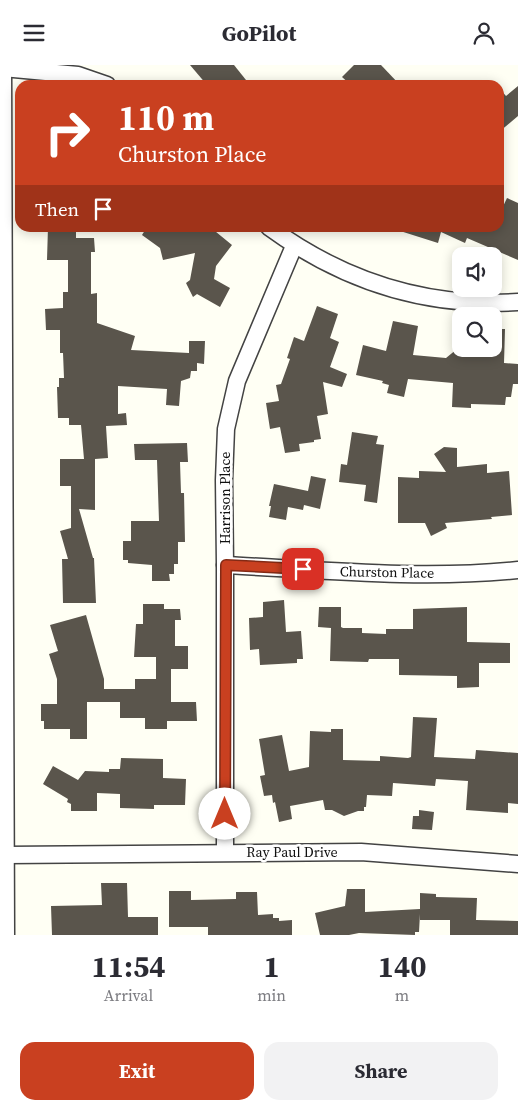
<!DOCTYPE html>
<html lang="en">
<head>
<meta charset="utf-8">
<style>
  :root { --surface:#fff; --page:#f2f2f3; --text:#2b2b33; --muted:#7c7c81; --accent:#c94020 }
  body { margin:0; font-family:"Source Serif 4",serif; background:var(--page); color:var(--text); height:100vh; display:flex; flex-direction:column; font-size:19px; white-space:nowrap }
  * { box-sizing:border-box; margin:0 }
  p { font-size:16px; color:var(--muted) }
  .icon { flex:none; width:28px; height:28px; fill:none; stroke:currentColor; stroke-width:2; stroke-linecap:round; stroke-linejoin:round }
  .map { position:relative; height:870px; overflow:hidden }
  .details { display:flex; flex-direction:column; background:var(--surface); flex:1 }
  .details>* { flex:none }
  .banner { position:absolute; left:15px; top:15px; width:489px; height:152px; border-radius:15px; box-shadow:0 2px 12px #0003; background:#c94020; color:#fff; overflow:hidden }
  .fabs { position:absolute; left:452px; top:182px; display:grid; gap:10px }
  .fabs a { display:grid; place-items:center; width:50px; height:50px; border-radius:10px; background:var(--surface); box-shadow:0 2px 12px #0003; font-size:25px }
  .pin { position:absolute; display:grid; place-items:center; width:42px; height:42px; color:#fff; margin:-21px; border-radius:10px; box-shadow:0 2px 8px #0006 }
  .me { position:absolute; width:55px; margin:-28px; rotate:0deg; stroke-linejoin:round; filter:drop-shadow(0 0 4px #0008) }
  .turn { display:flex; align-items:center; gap:18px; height:105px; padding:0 20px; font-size:22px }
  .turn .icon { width:65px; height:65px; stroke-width:2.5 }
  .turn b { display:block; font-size:35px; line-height:42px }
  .then { display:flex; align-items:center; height:48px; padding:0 20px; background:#0003; gap:10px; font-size:19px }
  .eta { display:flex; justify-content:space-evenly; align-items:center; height:85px; text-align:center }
  .eta b { font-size:30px; font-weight:700; line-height:35px }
  .button { display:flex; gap:10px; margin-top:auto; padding:10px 20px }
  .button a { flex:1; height:58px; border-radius:15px; background:var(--accent); color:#fff; font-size:20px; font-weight:700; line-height:58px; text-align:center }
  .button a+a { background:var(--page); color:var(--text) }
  header { display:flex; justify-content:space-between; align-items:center; height:65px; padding:0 20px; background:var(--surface); font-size:22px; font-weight:700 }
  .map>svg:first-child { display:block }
  .building { fill:#5a554c }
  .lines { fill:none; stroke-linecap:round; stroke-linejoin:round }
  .minor-casing { stroke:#434343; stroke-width:19 }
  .minor { stroke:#fff; stroke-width:16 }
  .route-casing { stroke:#832a15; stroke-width:12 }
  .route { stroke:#c94020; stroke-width:9 }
  .labels { text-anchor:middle; stroke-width:5; stroke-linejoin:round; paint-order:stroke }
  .street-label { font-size:14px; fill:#101010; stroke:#fff }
</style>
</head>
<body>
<header><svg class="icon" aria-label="menu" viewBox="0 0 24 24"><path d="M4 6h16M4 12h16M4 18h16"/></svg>GoPilot<svg class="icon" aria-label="person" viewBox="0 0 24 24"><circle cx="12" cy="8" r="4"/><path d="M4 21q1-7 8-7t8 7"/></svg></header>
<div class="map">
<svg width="518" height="870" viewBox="0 0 518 870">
  <rect width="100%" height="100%" fill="#fffff4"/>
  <g class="building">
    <path d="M190,0H234L250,20H207Z"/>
    <path d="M354,0H381L400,20H351L342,12Z"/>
    <path d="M518,21V51L499,67V23L506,31Z"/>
    <path d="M507,133L518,138V195L467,173L465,178L441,167L438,178L397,165L398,162H499V150Z"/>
    <path d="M48,162H76V173H94L95,187H91V229L97,228V258L135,271L131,285L189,288V276H205L204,299L197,298V306H191L190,313L181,316L179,341L166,340L167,324L118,321V349L126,348L127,360L106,361L108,393L95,394V445L79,444L93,493H94L96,538H63L62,494H68L60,466L71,463V421H60V394H84L81,360H69V353H58L57,322H59V313H64L63,288H60V265H46L45,244L63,243V227H68V195H47Z"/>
    <path d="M147,162H210L232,180L216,201L214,214L230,223L220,242L197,229L193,232L186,218L190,215L195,188L163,195L160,183L142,170Z"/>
    <path d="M317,241L338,249L330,273L339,277L330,302L347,309L342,322L323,317L328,349L317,351L321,374L314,375V377L299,379L300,386L285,388L280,362L270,364L266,338L279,336L276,320L281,319L290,294L287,293L294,272L304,276Z"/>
    <path d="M393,256L418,261L413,290L446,293L457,284H494V264H505L504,298L518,299V319H513L511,332H506L505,340L471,339V343L452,342L453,318L408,314L404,332L387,328L389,320L382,318L383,316L356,310L363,280L386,286Z"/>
    <path d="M352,367L378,371L376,379L384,380L377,438L364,436L366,420L339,417L341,399L347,400Z"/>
    <path d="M187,378L188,397H180L181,428H184L185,477H178V499H174V509H169L170,516H152V500L128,498V495H123V476H131V456H159L157,395H135L134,379Z"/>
    <path d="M444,382L457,383V402L487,399V408L509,406L512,450L491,452L492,454L445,458L447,463L431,471L425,458H398V412L419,413V406L446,407L434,389Z"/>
    <path d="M311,411L326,414L320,444L304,440L303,445L288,442L286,455L269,452L271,441H269L274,419L308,426Z"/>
    <path d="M284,535L286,567L301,566L303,594H297V598L260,600L259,584L250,585L249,553L263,552V537Z"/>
    <path d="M143,539H164V544H180L181,555H175V581H188V604H171V637H196L197,656H167V664H145V653H120V637H87V674H70V664H44V656H41V639H57V614L49,589L58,586L50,560L86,550L104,614V624H135V614H156V592H134L136,559H143Z"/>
    <path d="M319,542H341V562L343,563H362V568L386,569V564H413V544L467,542V577L510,578V598H479V622L457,623V611L399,610V594H369L368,597L330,596L331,563L318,562Z"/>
    <path d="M413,652L437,653L434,692L475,694L476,685L518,688V739L508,738V748L466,745L468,716L436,714L435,721L393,718L392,731L367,730L366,742H364V746H358L344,751L332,745H325L323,735L290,741L292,754L279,757L275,737L273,738L272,730L264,731L260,711L265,710L259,674L282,670L289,706L309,702L310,666L331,667V664H343V695L380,696V691L408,693L411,692Z"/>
    <path d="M121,693L163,694V713L186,714L185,740H154V744L120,743V729L97,728V746H71V739L67,737L68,734L43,719L53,701L78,715L85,706L109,707V704H120Z"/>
    <path d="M419,745L434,747L432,765L412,764L413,751H419Z"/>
    <path d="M101,818H127L128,852H158V870H52L51,841L102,840Z"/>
    <path d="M347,824H365V847L420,844V828L436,829V832L477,833L476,855L518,856V870H450V855H420V849L419,867H415V870L359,868L349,870H320L315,848L345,841Z"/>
    <path d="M169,826H191V835L236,834V827H257L258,850L273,849V853H279V856L292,855V870H208V862H169Z"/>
  </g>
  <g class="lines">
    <defs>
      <g id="minor">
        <path d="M3,0L6,870"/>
        <path d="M3,3L78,10L107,20"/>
        <path d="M269,162C343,216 425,243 518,237"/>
        <path d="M225,500C322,505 422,515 518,505"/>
        <path d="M225,787V500L224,415L226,364L237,316L294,181"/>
        <path d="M6,790L361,787L518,799"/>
      </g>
    </defs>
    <use href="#minor" class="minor-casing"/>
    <use href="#minor" class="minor"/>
  </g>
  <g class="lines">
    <defs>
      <path id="route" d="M225,749L226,500L303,504"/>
    </defs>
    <use href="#route" class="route-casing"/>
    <use href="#route" class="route"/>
  </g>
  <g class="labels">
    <g class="street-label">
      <text transform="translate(225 433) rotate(-90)" y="5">Harrison Place</text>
      <text transform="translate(387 507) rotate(1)" y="5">Churston Place</text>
      <text x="292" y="792">Ray Paul Drive</text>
    </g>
  </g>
</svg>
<div class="fabs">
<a><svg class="icon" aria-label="sound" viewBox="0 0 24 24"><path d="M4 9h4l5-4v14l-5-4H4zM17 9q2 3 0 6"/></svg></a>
<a><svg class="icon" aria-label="search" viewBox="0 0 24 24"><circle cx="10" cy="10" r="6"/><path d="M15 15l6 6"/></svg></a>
</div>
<div class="pin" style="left:303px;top:504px;background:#d93025"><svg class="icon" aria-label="arrive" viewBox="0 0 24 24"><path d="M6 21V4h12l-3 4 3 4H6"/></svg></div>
<svg class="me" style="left:225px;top:749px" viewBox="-20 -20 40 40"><circle r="19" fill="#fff"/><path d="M0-13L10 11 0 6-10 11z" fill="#c94020"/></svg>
<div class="banner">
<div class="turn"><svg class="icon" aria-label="right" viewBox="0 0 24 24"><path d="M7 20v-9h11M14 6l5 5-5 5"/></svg><div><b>110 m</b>Churston Place</div></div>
<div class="then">Then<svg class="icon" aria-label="arrive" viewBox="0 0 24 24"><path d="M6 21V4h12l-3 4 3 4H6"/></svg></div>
</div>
</div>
<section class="details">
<div class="eta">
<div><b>11:54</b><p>Arrival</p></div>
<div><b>1</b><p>min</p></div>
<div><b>140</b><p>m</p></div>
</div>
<div class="button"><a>Exit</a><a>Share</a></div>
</section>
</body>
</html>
